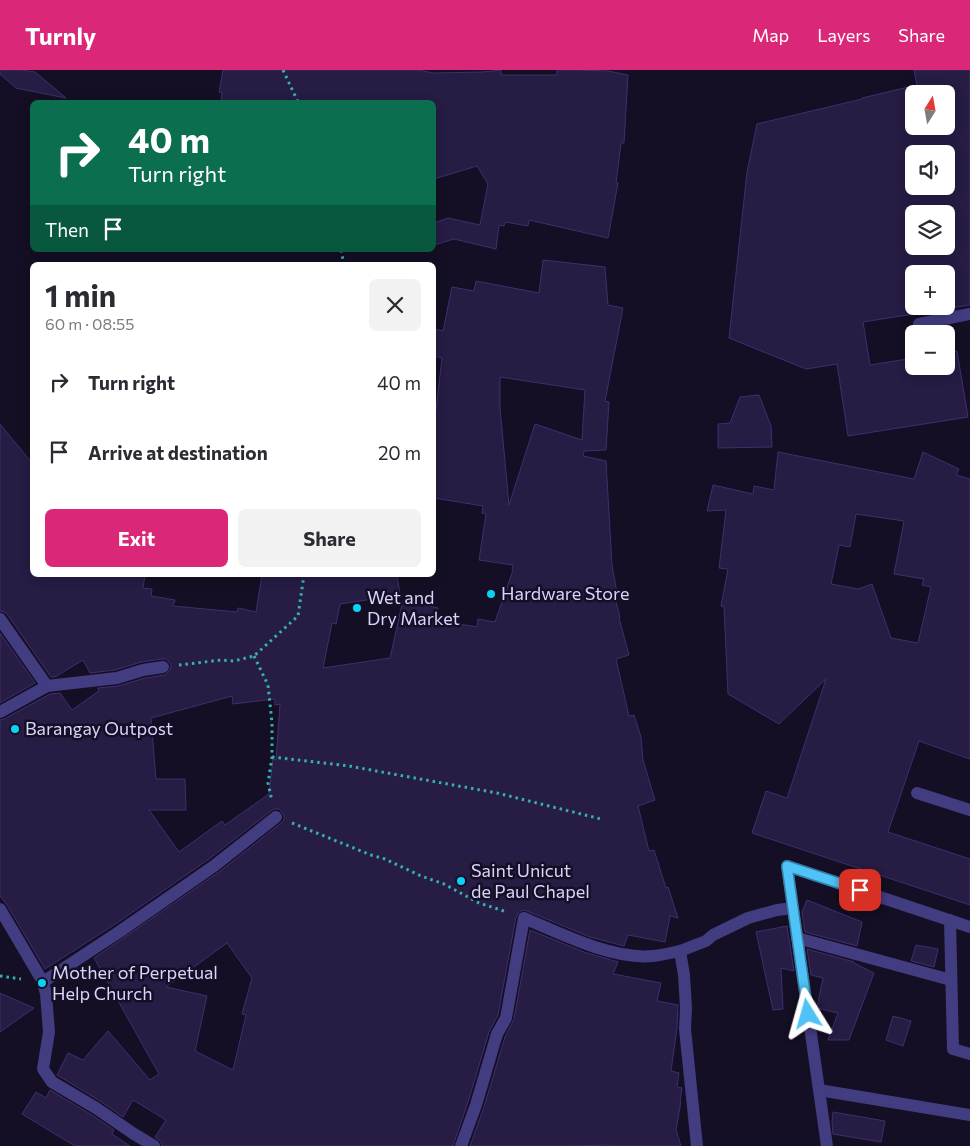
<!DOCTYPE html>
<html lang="en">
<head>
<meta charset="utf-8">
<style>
  :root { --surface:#fff; --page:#f2f2f3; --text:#2b2b33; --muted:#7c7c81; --accent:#db2777 }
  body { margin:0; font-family:Commissioner,sans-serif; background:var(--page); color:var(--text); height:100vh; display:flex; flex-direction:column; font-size:19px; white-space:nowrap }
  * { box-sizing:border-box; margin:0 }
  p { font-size:16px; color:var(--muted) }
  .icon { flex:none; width:28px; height:28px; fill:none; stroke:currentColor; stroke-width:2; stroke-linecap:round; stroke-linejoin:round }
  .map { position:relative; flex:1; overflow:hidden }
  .drawer { position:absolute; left:30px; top:192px; width:406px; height:315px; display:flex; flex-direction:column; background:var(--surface); border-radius:8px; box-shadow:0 2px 12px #0003 }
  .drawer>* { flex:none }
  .hud { position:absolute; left:30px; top:30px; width:406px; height:152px; border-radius:8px; box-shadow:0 2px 12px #0003; background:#0b6e4f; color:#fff; overflow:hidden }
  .needle { width:32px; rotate:11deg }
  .tools { position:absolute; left:905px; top:15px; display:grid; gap:10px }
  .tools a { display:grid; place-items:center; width:50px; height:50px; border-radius:8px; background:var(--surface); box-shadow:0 2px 12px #0003; font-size:25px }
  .pin { position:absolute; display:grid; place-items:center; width:42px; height:42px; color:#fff; margin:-21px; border-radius:10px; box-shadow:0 2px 8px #0006 }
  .me { position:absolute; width:55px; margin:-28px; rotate:352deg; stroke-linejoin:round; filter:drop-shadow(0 0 4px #0008) }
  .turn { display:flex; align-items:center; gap:18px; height:105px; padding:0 15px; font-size:22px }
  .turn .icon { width:65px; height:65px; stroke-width:2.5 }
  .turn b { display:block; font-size:35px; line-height:42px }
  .then { display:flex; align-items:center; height:48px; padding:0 15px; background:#0003; gap:10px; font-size:19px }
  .round { display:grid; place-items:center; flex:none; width:52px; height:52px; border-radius:8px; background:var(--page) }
  .headline { display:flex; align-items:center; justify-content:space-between; height:85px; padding:0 15px }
  h1 { font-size:30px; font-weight:700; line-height:38px }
  .cta { display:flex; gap:10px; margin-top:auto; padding:10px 15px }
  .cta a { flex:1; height:58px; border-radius:8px; background:var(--accent); color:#fff; font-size:20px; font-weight:700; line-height:58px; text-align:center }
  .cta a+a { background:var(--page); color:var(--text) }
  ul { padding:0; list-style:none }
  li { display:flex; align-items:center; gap:15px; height:70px; padding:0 15px }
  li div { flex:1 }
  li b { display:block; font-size:19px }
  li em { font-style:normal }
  header { display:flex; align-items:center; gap:30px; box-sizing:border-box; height:70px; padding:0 25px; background:var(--accent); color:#fff }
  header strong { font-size:24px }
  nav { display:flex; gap:28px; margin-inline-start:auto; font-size:18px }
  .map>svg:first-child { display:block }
  .building { fill:#261c44; stroke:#3f2f6f; fill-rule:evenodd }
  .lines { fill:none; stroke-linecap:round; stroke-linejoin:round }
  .path { stroke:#34b1af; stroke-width:3; stroke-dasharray:2.5 4; stroke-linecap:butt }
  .service { stroke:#423c81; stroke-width:12 }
  .minor { stroke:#423c81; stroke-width:12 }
  .route-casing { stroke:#337fa1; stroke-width:12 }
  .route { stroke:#4fc3f7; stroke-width:9 }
  .poi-dot { fill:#09d2f4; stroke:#140f24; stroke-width:2 }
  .labels { text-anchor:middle; stroke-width:5; stroke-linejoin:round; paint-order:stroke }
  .poi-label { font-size:18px; fill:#dad4fd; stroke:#140f24; text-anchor:start }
</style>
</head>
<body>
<header>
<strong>Turnly</strong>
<nav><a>Map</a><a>Layers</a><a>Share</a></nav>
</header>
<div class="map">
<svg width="970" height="1076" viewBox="0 0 970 1076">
  <rect width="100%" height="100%" fill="#140f24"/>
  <g class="building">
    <path d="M0,0H22L35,2L66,28L16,18L0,4Z"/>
    <path d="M223,0H418L433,3L483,2L501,0V5H557V0H577L608,1L628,5L624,73H621L616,113H618L608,168L529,150L528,156L505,152L504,156L499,155L496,179L454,169L434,175V153L448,148L480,155L488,114L477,96L434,109V32H221L222,23L219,22Z"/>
    <path d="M914,0H970V235L863,252L870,295L914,288V296H946V283L957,281L968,347L848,366L837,294L806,299L729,268L747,102L757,54L862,29V28L917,15ZM914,24H946V56H914ZM914,84H946V116H914ZM914,144H946V176H914ZM914,204H946V236H914Z"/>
    <path d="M543,190L605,197L608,235L623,238L605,331L609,332L606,380L584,381L583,386L606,391L612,495L617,523L614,524L620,547L619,548L629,585L616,589L629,646L634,645L641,667L643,690L655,730L638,736L649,781L654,780L666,818L668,817L678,848L670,846L665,872L628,865L624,876L590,867L527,841L523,840L519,842L516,847L498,945L489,962L468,1032L453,1076H162L161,1072L155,1067L166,1050L133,1030L123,1047L100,1031L57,1005L68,983L83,990L108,961L150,1010L159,1004L94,888L219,802L281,753L284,750V745L282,742L279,739H274L271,741L209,789L114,855L45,899L7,835L0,826V650L4,649L50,624L60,623L72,640L99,621L98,618L118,616L145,608L165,605L170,600L171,596L169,592L166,589H162L141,592L115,600L90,603L83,590L55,607H51L7,544L4,542L0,541V354L32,393V505H145L143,518L152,519L151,526L175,530L173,536L237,542L238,538L256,542L262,505H397L400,525L340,534L336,554L332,553L323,598L390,588L403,530L438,538L435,550L477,557L478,549L495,552L513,500L512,499L513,495L479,490L486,444L482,443L483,436L434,428V340H436L442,288L434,286V259L443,261L452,217L474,221L476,211L539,223ZM500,307L585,320L582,370L535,354L509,435L500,338ZM232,626L233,634L275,629V635L280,634L276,690L273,689L269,724L225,755L222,751L179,782L149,740H186L185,709H156L151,648ZM227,873L252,908L242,944L246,945L233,1000L195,981L207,926L166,917Z"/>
    <path d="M759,325L771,356L772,377L718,378V354L730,353L740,327Z"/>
    <path d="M778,382L914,409L923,382L959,399L956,405L970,409V689L919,671L888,762L970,789V835L752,763L766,721L787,728L826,609L779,654L728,624L724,537L721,536L728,499L719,498L726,440L707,441L713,415L753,424L754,416L774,420ZM856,444L904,451L894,504L924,509L922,515L931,517L918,573L891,568L872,514L858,519L831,514L839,475L850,477Z"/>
    <path d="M0,563L35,613L0,633Z"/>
    <path d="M807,830L862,852L857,876L805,862L802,842Z"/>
    <path d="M787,856L794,901L781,898L783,939L773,940L756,862Z"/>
    <path d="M530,860L584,882L618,892L613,904L661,913L657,931L678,935L677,958L671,1001L679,1003L677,1017L682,1018L680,1031H681L676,1060L681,1076H610V1075L570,1076H470L484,1037L505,967L514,949Z"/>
    <path d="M916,875L938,879L934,897L911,891Z"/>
    <path d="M807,879L854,892V893L874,903L849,970H828L838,943L817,938L823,908L811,905Z"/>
    <path d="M0,923L34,938L0,962Z"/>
    <path d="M893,946L911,951L903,976L886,970Z"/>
    <path d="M50,1020L92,1045L114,1060L112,1064L130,1076H75L22,1044L36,1022L46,1028Z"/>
    <path d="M833,1042L885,1051L881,1072L833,1064L832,1052Z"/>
  </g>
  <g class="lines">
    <g class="path">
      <path d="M283,0L298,32"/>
      <path d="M341,180L344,195"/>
      <path d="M254,586L268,615L272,653V687L268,713L272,731"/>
      <path d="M179,595L221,590L234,591L254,586L298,546L304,505"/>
      <path d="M272,687L349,696L497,723L601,749"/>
      <path d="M292,753L371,785L385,789L421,806L444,814L479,833L507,842"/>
      <path d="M0,906L21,909"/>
    </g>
    <g class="service">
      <path d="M919,254L970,244"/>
      <path d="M917,723L970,740"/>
      <path d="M950,850L953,979L970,984"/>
      <path d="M797,868L951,910"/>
      <path d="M680,881L706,871L713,865L748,848L777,840L793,838"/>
      <path d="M819,1020L970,1045"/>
      <path d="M827,1076L787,796L970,857"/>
    </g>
    <g class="minor">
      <path d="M0,549L47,616"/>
      <path d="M0,642L47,616L117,608L143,600L163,597"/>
      <path d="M0,839L43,912L46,924L49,962L43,999L52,1012L96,1038L134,1064L154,1076"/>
      <path d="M43,912L119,862L214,796L276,747"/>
      <path d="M461,1076L476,1035L497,964L506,948L524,848C561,864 613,890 653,886C662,885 671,883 680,881L684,905L686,938L685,959L697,1076"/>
    </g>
  </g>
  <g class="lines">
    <defs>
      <path id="route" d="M808,944L787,796L860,820"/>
    </defs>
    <use href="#route" class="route-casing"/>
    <use href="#route" class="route"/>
  </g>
  <g class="poi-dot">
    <circle cx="491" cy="524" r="5"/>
    <circle cx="357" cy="538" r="5"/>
    <circle cx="15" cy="659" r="5"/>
    <circle cx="461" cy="811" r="5"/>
    <circle cx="42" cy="913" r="5"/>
  </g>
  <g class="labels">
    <g class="poi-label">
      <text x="501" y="530">Hardware Store</text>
      <text x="367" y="534">Wet and<tspan x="367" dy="21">Dry Market</tspan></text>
      <text x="25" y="665">Barangay Outpost</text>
      <text x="471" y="807">Saint Unicut<tspan x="471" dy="21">de Paul Chapel</tspan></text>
      <text x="52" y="909">Mother of Perpetual<tspan x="52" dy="21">Help Church</tspan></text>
    </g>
  </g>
</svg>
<div class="tools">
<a><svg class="needle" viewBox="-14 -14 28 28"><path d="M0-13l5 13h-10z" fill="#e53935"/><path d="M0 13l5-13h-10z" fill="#7c7c81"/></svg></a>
<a><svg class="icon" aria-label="sound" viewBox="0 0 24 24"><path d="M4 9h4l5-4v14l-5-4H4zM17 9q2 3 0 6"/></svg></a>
<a><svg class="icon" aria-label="layers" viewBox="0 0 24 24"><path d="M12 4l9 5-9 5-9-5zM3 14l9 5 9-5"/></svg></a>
<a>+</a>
<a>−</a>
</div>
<div class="pin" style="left:860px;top:820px;background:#d93025"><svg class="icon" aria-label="arrive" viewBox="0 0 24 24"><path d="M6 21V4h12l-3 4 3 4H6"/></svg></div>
<svg class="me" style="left:808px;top:944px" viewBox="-20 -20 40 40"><path d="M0-17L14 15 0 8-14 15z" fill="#4fc3f7" stroke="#fff" stroke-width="4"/></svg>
<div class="hud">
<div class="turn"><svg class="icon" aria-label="right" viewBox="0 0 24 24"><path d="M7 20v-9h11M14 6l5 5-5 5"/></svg><div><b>40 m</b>Turn right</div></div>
<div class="then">Then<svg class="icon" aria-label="arrive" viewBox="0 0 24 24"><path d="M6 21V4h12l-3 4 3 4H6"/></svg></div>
</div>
<section class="drawer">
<div class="headline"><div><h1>1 min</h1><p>60 m · 08:55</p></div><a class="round"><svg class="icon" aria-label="close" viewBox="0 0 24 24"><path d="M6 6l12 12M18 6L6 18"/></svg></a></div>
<ul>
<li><svg class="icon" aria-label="right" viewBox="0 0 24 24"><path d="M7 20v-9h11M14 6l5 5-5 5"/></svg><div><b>Turn right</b></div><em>40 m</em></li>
<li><svg class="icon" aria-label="arrive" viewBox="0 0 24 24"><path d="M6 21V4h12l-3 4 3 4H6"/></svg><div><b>Arrive at destination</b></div><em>20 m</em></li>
</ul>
<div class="cta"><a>Exit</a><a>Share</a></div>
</section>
</div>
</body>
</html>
